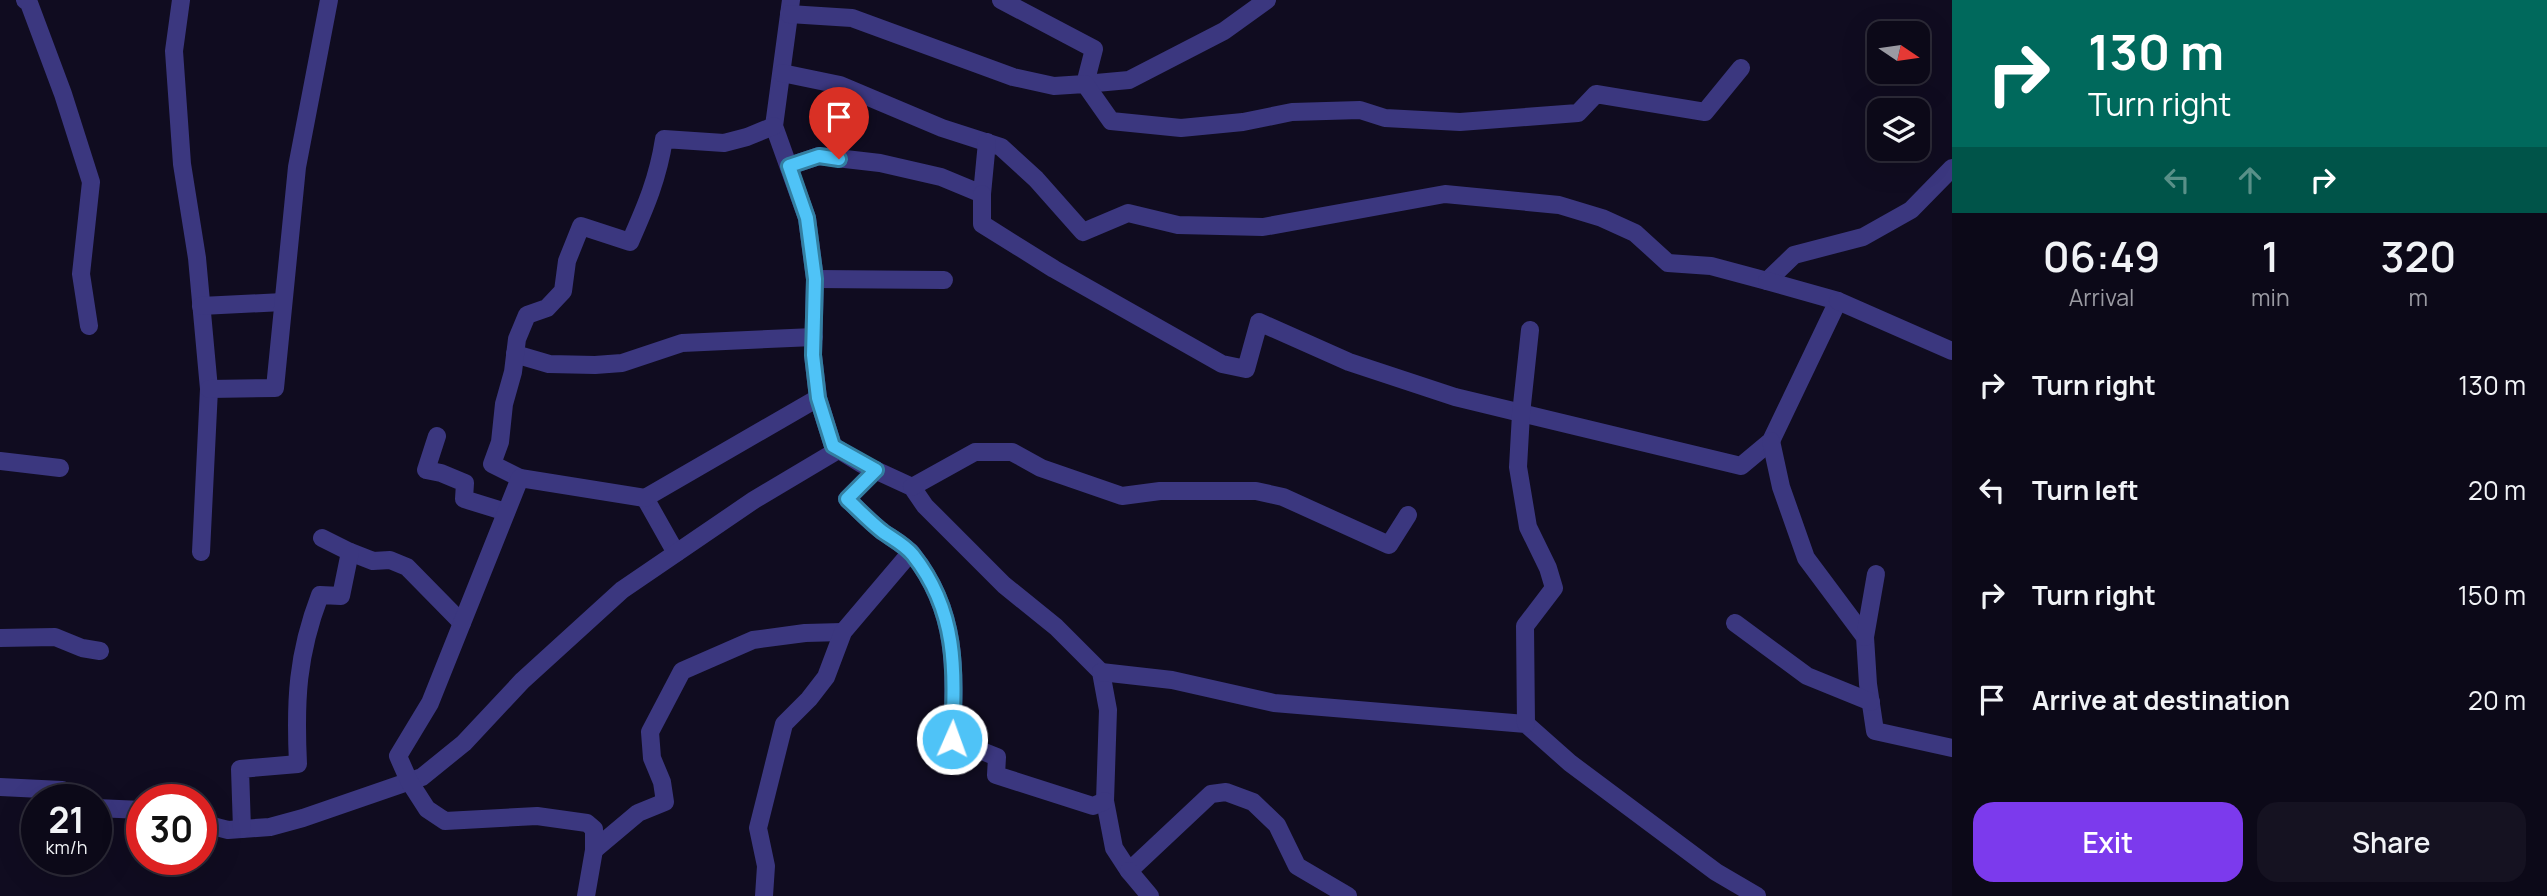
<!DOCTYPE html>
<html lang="en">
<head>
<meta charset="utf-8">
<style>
  :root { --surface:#0c0918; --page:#151221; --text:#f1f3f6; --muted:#9a9aa2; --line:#2c2a37; --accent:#7c3aed }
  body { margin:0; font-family:Manrope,sans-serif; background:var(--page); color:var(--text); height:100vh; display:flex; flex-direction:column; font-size:26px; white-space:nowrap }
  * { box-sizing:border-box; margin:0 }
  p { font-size:23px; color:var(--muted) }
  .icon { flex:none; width:38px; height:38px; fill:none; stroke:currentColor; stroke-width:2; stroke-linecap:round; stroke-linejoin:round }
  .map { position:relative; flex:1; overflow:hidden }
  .side { display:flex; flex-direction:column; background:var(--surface); width:595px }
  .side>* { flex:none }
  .guide { background:#00695c; color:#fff; overflow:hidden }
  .needle { width:46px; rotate:103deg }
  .buttons { position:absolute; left:1867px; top:21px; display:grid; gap:14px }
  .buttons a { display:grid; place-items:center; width:63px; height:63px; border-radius:14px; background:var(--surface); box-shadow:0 7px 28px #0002,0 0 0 2px var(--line); font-size:35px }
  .speed { position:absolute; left:21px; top:784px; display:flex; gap:14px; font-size:35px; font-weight:700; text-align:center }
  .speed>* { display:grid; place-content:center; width:91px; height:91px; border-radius:50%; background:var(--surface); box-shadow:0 7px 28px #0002,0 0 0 2px var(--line); line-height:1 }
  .speed small { font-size:18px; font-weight:400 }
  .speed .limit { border:10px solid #d22; background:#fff; color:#111 }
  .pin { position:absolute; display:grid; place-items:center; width:60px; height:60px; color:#fff; margin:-72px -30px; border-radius:50% 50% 50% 0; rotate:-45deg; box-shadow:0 0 7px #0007 }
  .pin .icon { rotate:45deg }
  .me { position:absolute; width:77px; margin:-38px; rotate:2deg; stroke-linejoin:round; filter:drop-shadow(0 0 5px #0008) }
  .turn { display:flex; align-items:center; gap:24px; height:147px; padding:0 21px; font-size:32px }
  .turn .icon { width:91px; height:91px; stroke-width:2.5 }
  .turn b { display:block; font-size:49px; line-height:60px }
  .lanes { display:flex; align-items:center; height:66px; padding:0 21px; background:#0003; justify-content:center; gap:35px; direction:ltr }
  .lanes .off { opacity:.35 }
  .eta { display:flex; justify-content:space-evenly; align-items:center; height:119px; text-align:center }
  .eta b { font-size:42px; font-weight:600; line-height:49px }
  .action { display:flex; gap:14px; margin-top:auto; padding:14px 21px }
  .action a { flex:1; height:80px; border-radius:21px; background:var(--accent); color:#fff; font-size:28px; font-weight:600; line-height:80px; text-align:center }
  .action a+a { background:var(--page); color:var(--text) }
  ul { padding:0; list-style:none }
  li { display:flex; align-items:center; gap:21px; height:105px; padding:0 21px }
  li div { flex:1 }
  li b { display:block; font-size:26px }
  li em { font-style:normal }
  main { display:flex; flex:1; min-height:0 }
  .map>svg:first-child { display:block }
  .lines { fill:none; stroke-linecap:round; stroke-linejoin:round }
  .minor { stroke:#3b377f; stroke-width:18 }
  .route-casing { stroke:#337fa1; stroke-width:18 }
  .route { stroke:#4fc3f7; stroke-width:12 }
</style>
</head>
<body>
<main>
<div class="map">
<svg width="1952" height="896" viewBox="0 0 1952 896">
  <rect width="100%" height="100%" fill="#100c20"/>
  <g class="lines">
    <g class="minor">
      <path d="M25,0L29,3L63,94L91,182L81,274L89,326"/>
      <path d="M181,0L174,51L182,164L197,258L209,389L201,552"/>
      <path d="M791,0L774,126L807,218L815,279L813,355L818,398L833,446L862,464L912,487L925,506L1004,585L1056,627L1101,672L1108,710L1105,801L1114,848L1129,871L1211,794L1226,792L1253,802L1277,825L1297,866L1348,896"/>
      <path d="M1001,0L1094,49L1085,84L1129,80L1224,31L1267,0"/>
      <path d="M789,14L852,18L1013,77L1054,86L1085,84L1111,121L1181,128L1243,122L1292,112L1360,110L1385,118L1460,122L1578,113L1596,94L1705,112L1741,68"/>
      <path d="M782,73L840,85L942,128L1001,147L1036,179L1083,232L1128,213L1178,225L1263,227L1445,194L1559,205L1602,218L1635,233L1668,263L1711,266L1767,281L1794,255L1863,237L1911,210L1952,168"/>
      <path d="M789,166L819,156L880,163L941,177L982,194L987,142"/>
      <path d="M982,194V224L1054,269L1222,364L1246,369L1259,322L1349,362L1455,397L1741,466L1771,441L1838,301L1767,281"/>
      <path d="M815,279L944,280"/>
      <path d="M1838,301L1952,351"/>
      <path d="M201,306L283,302"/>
      <path d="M515,354L549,364L595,365L622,363L682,343L814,337"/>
      <path d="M209,389L275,388L297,167L329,0"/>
      <path d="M437,436L426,470L441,473L465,483L464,499L506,512"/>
      <path d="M1771,441L1781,487L1806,558L1865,637L1868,684L1875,731L1952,748"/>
      <path d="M0,461L60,468"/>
      <path d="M876,470L847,499C859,510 870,522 883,532C893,539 905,545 913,555C958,612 955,671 952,739L997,757L996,775L1093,806L1105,801"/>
      <path d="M520,478L492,464L500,442L504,404L513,372L517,339L527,315L547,308L563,291L567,261L581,226L630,242C646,206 658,178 664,139L724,143L747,137L774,126"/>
      <path d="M912,487L975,452H1012L1041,468L1122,496L1160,491H1256L1283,497L1389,545L1408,515"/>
      <path d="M645,498L676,553"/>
      <path d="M350,552L373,561L390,560L407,567L462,623"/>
      <path d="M1735,623L1807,676L1871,702"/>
      <path d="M1865,637L1876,574"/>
      <path d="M0,638L55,637L82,648L100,651"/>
      <path d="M1101,672L1172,680L1274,703L1526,724L1570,763L1716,872L1757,896"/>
      <path d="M1526,724L1525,626L1554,588L1548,568L1528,527L1518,467L1521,414L1530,330"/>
      <path d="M0,787L62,790L66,800"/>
      <path d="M96,808L142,810"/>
      <path d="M201,823L228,830L270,827L303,818L422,777L464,743L522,681L622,590L754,500L838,450"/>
      <path d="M242,829L240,769L298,764C295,701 297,655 320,595L341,596L350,552L322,538"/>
      <path d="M594,850L638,813L665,802L662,782L652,758L650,732L682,671L753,640L805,633L843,632"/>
      <path d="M1129,871L1150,896"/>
      <path d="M586,896L594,850V829L587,823L537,816L445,821L427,809L409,781L398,756L430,703L520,478L645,498L818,398"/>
      <path d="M764,896L766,866L758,828L784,724L809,699L826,677L843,632L911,552"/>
    </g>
  </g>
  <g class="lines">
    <defs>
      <path id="route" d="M839,159L819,156L789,166L807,218L815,279L813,355L818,398L833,446L876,470L847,499C859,510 870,522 883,532C893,539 905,545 913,555C958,612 955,671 952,739"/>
    </defs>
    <use href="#route" class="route-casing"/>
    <use href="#route" class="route"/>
  </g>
</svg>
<div class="buttons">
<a><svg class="needle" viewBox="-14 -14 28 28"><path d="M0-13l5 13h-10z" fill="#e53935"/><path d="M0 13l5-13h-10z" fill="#9a9aa2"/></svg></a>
<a><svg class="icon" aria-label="layers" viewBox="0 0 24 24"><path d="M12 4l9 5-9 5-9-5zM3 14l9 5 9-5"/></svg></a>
</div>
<div class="speed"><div>21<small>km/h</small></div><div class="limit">30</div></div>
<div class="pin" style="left:839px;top:159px;background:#d93025"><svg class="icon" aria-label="arrive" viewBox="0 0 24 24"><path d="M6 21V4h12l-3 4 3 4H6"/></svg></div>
<svg class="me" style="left:952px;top:739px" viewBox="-20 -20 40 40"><circle r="17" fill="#4fc3f7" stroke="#fff" stroke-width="3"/><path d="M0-11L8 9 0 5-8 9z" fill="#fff"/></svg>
</div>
<section class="side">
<div class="guide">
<div class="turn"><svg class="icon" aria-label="right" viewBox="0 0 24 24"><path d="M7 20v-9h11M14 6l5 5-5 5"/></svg><div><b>130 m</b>Turn right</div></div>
<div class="lanes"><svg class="icon off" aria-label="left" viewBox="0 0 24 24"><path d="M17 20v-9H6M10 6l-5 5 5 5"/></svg><svg class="icon off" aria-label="ahead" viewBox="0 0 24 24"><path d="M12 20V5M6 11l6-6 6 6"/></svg><svg class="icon" aria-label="right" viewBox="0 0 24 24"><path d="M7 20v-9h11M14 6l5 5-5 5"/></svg></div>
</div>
<div class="eta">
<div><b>06:49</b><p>Arrival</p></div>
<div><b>1</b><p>min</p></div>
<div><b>320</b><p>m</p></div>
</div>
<ul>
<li><svg class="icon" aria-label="right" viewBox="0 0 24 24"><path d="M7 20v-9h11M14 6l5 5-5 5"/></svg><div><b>Turn right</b></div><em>130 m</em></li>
<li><svg class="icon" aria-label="left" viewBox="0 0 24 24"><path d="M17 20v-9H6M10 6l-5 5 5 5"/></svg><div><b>Turn left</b></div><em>20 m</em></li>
<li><svg class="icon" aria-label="right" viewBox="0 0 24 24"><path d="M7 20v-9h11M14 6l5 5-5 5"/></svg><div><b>Turn right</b></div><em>150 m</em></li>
<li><svg class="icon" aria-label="arrive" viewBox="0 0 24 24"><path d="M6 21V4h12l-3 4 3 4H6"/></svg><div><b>Arrive at destination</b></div><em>20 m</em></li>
</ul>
<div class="action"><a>Exit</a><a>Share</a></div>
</section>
</main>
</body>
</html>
